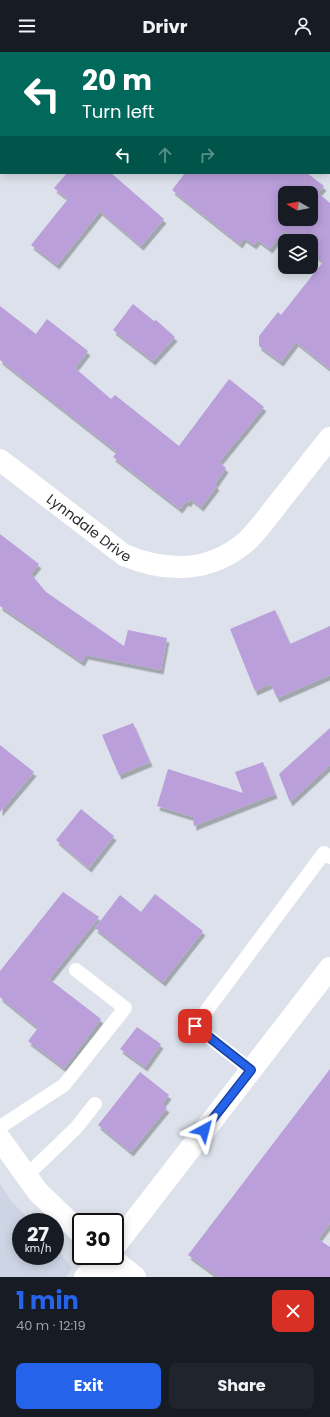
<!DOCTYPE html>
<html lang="en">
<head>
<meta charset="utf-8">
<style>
  :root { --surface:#171b24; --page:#20242c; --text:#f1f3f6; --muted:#9ea1a6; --accent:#2563eb }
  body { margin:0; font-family:Poppins,sans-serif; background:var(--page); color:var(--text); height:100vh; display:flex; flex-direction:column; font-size:15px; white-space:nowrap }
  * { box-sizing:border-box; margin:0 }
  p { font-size:13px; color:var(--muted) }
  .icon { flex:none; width:22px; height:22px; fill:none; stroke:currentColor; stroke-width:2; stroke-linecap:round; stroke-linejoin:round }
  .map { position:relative; height:1225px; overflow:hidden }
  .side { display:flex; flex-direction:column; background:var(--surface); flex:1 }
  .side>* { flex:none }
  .top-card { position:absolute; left:0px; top:0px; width:330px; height:122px; box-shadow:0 2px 10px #0003; background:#00695c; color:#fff; overflow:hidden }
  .needle { width:26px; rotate:279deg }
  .tools { position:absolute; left:278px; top:134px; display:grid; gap:8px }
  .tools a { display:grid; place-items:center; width:40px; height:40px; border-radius:8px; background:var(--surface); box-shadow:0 2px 10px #0003; font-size:20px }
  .speed { position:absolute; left:12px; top:1161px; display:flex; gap:8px; font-size:20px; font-weight:700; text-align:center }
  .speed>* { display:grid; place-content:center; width:52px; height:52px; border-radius:50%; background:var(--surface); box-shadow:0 2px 10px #0003; line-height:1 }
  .speed small { font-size:10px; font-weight:400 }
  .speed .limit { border:2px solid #111; border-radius:6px; background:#fff; color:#111 }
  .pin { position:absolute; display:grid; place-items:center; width:34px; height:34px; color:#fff; margin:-17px; border-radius:8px; box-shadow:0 2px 6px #0006 }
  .me { position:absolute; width:44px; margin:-22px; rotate:38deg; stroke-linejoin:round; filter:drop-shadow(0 0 3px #0008) }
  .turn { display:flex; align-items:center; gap:14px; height:84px; padding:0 16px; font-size:18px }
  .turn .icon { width:52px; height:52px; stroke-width:2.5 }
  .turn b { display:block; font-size:28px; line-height:34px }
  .lanes { display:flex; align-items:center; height:38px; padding:0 16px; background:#0003; justify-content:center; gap:20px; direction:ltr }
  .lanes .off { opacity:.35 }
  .round { display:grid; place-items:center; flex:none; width:42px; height:42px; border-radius:8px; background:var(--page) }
  .head { display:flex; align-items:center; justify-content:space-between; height:68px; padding:0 16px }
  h1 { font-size:24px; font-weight:700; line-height:30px; color:var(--accent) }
  .cta { display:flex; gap:8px; margin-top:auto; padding:8px 16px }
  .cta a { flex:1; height:46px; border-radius:8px; background:var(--accent); color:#fff; font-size:16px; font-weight:700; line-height:46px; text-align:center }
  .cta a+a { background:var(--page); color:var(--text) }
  header { display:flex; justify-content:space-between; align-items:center; height:52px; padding:0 16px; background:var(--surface); font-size:18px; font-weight:700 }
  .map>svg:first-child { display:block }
  .built { fill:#cdd5e5 }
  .building { fill:#ba9fdb; fill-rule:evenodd; filter:url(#shadow) }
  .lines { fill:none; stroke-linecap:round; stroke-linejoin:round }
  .service { stroke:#fff; stroke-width:14 }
  .minor { stroke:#fff; stroke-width:22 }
  .tertiary { stroke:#fff; stroke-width:22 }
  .secondary { stroke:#fff; stroke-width:22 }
  .route-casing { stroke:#184099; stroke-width:10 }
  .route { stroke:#2563eb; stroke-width:7 }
  .labels { text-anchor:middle; stroke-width:4; stroke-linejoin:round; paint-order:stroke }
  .street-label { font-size:14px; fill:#282a2d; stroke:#dce1eb }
</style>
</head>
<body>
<header><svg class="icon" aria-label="menu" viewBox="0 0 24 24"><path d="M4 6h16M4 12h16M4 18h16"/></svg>Drivr<svg class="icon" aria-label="person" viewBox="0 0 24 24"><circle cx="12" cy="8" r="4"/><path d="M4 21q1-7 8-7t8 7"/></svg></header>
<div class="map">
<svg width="330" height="1225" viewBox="0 0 330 1225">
  <defs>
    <filter id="shadow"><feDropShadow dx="2.5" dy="4.5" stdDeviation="0" flood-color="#0004"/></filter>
  </defs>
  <rect width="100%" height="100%" fill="#dce1eb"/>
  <path class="built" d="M0,1132L11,1149L32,1170H21V1204H55V1193L72,1217L66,1225H0Z"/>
  <g class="building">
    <path d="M67,121H111L164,167L141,194L100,159L57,213L31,193L68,147L54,136Z"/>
    <path d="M185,121H307L324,134L318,141L330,151V317L296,290L281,310L259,294V284L278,260L281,263L323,210L311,200V189H297L284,179L270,197L258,188L254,193L244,186L240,192L172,138ZM285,141H311V167H285Z"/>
    <path d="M133,252L154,269L156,268L175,285L153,309L113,278Z"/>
    <path d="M0,254L36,282L47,267L88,299L75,316L111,347L115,343L179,394L229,327L264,355L219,410L226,416L215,432L217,434L201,455L191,447L188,451L186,449L180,457L113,405L117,400L0,308Z"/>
    <path d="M0,482L39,512L31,522L46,540L124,594L128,578L167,586L161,618L86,603L82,610L0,554Z"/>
    <path d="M275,558L290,592L330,574V623L277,646L271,632L255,639L230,577Z"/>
    <path d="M133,671L150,710L119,723L102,683Z"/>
    <path d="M330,676V713L290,750L279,722Z"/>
    <path d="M0,693L34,720L0,760Z"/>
    <path d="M263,710L275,742L194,774L193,765L157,754L168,717L243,741L235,720Z"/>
    <path d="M81,757L114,784L89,816L56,788Z"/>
    <path d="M63,840L99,865L49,927L101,967L64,1016L28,989L38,976L0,945V919Z"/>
    <path d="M155,842L203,879L163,930L95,876L120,843L141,860Z"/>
    <path d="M137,975L161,992L145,1015L120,997Z"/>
    <path d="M330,1017V1171L318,1187L330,1195V1225H218L188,1203Z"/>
    <path d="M140,1020L169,1043L162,1052L167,1056L131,1100L98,1073Z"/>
  </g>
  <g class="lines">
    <g class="service">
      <path d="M251,1018L195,974L324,801L330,805"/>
      <path d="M0,1075L64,1033L125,956L76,918"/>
      <path d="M26,1124L76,1076L95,1052"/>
    </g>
    <g class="minor">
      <path d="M255,0L257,1"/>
      <path d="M329,57L330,58"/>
      <path id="s1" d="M0,408L124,503C167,521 210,521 247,489C259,477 270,462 280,449C297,428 313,407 330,386"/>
      <path d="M115,1194L330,916"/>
    </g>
    <g class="tertiary">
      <path d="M0,1087L38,1140L81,1181"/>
      <path d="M108,1204L112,1225"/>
      <path d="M85,1225L107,1204"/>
    </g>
    <path class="secondary" d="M109,1204L135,1225"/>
  </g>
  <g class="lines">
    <defs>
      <path id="route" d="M195,974L251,1018L204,1078"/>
    </defs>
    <use href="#route" class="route-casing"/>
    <use href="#route" class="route"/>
  </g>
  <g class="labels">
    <g class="street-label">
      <text dy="5" stroke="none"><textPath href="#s1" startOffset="112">Lynndale Drive</textPath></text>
    </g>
  </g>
</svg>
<div class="tools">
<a><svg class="needle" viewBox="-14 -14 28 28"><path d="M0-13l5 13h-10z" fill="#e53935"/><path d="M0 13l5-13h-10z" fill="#9ea1a6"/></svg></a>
<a><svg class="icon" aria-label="layers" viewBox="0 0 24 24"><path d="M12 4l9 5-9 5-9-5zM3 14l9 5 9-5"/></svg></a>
</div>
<div class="speed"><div>27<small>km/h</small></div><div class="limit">30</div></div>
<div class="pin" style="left:195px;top:974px;background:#d93025"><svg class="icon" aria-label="arrive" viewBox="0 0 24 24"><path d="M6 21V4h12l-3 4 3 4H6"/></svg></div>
<svg class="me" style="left:204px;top:1078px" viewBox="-20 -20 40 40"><path d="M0-17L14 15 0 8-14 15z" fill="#2563eb" stroke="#fff" stroke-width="4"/></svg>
<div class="top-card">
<div class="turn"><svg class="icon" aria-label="left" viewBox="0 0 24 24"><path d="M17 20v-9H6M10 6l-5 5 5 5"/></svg><div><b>20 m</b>Turn left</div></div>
<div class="lanes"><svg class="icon" aria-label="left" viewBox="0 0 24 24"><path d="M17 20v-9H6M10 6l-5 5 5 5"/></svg><svg class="icon off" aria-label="ahead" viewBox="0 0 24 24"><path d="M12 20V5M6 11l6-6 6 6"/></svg><svg class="icon off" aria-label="right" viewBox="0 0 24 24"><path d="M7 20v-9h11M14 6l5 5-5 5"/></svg></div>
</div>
</div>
<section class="side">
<div class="head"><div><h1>1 min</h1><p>40 m · 12:19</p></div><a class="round" style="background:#d93025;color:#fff"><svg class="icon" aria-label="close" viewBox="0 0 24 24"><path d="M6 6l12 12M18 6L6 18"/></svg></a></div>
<div class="cta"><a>Exit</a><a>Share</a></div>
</section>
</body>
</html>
